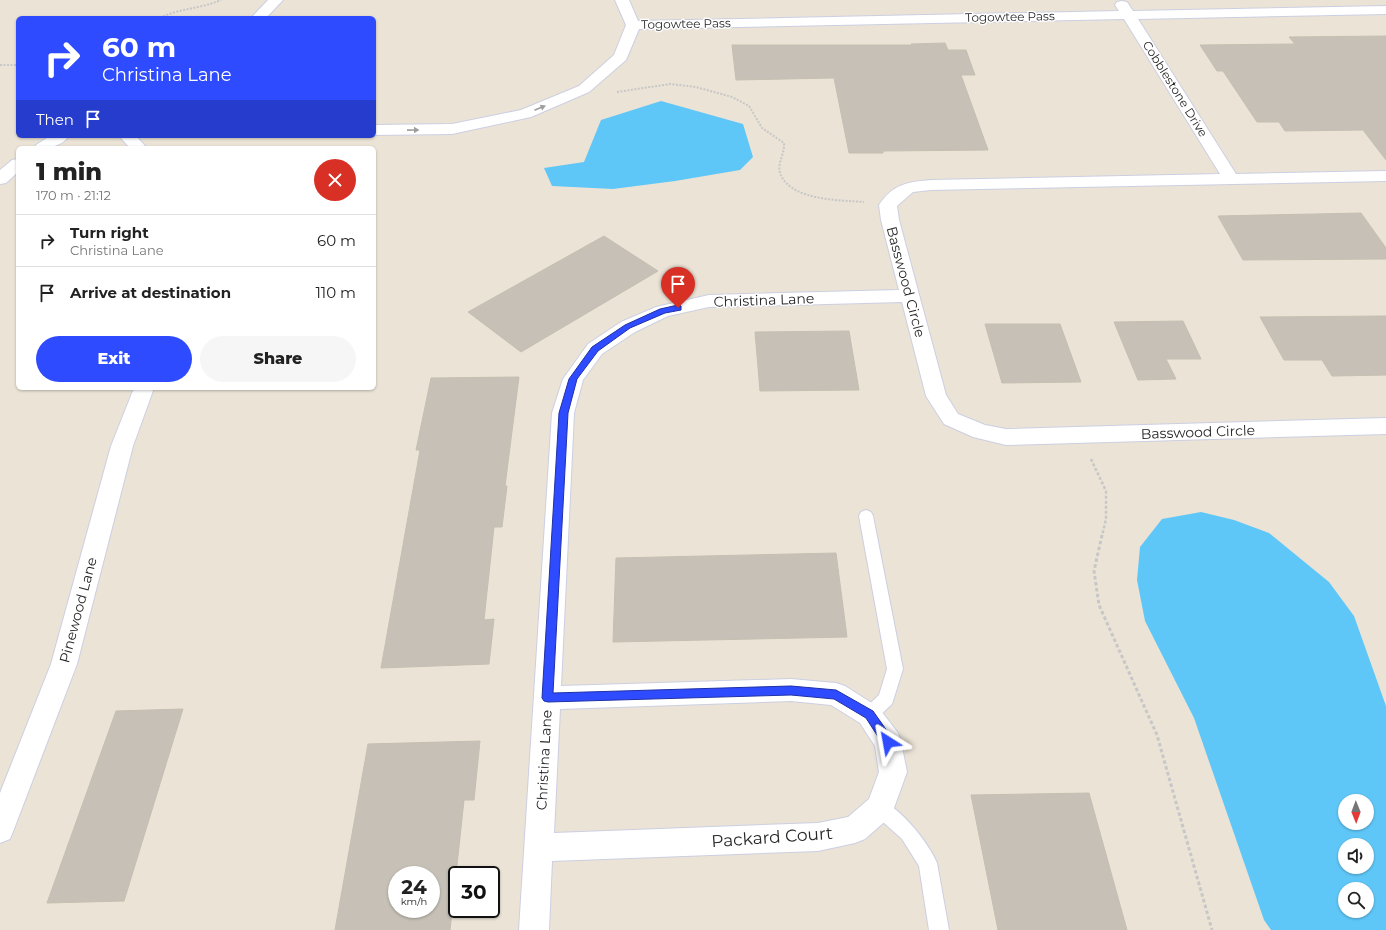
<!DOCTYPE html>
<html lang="en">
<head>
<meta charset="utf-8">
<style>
  :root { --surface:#fff; --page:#f6f6f6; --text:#222; --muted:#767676; --line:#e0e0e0; --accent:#2f4bff }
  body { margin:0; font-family:Montserrat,sans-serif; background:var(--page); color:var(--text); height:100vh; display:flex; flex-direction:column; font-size:15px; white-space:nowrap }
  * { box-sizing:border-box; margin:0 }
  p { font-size:13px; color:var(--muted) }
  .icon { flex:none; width:22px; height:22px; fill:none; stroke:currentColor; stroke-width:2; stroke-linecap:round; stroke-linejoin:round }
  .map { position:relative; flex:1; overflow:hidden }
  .details { position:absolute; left:16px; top:146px; width:360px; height:244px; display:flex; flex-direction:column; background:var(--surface); border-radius:6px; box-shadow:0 1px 3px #0004 }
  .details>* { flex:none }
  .hud { position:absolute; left:16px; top:16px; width:360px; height:122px; border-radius:6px; box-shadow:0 1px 3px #0004; background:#2f4bff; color:#fff; overflow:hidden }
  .needle { width:26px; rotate:179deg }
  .controls { position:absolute; left:1338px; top:794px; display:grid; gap:8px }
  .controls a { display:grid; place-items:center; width:36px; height:36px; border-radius:50%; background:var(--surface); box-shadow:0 1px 3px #0004; font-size:20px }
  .speed { position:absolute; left:388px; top:866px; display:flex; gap:8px; font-size:20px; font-weight:700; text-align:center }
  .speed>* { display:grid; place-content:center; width:52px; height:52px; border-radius:50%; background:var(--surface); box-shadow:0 1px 3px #0004; line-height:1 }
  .speed small { font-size:10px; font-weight:400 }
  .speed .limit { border:2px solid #111; border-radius:6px; background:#fff; color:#111 }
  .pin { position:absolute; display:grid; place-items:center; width:34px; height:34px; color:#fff; margin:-41px -17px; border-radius:50% 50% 50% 0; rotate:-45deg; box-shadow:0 0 4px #0007 }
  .pin .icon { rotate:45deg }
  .me { position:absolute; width:44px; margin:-22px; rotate:326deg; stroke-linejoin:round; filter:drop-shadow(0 0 3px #0008) }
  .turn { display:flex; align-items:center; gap:14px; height:84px; padding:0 20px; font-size:18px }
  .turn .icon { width:52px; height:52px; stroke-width:2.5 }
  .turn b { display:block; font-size:28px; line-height:34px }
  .then { display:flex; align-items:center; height:38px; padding:0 20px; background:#0003; gap:8px; font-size:15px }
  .round { display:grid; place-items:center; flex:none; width:42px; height:42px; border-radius:21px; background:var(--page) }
  .summary { display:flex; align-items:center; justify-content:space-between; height:68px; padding:0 20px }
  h1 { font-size:24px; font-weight:800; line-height:30px }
  .action { display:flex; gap:8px; margin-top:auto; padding:8px 20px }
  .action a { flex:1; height:46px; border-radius:24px; background:var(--accent); color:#fff; font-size:16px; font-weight:800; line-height:46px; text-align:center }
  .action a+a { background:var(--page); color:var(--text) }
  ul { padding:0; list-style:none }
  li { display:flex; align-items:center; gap:12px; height:52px; padding:0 20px; border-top:1px solid var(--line) }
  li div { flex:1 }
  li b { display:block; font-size:15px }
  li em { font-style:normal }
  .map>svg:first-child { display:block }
  .water { fill:#5fc7f7; fill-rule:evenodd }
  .building { fill:#c6c0b6; stroke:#c6bfb0; fill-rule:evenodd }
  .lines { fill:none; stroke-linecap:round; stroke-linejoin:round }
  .lane-casing { stroke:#cccfe2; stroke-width:2 }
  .street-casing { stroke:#cccfe2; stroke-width:2 }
  .path-far2 { stroke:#c7c7c7; stroke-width:2; stroke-dasharray:2 1.5; stroke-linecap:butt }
  .path-far1 { stroke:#c7c7c7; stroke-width:2.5; stroke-dasharray:3 2; stroke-linecap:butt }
  .path { stroke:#c7c7c7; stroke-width:3; stroke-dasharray:3.5 2.5; stroke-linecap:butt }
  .lane { fill:#fff; fill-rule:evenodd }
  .street { fill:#fff; fill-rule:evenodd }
  .oneway { fill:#9e9e9e }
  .route { fill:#2f4bff; stroke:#1f31a6 }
  .labels { text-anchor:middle; stroke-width:3; stroke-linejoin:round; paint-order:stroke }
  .far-street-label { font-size:12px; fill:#272727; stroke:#fff }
  .street-label { font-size:14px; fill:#272727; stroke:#fff }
  .near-street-label { font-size:17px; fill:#272727; stroke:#fff }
</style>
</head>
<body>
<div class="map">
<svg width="1386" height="930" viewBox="0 0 1386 930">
  <rect width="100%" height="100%" fill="#ebe3d6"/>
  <g class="water">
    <path d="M661,101L743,124L753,157L740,170L675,181L613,189L552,186L544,168L584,162L601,120Z"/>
    <path d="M1201,512L1234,520L1269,533L1329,582L1354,616L1386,706V930H1271L1264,920L1194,718L1145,621L1137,580L1140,547L1162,519ZM1345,801H1367V823H1345ZM1345,845H1367V867H1345ZM1345,889H1367V911H1345Z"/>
  </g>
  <g class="building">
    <path d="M1386,36V160L1363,130L1285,131L1279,122H1257L1223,71H1217L1200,45L1295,44L1289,37Z"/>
    <path d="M945,43L948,50H966L975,75H961L988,150L883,151V153H849L834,78L736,80L732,45H912L911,44Z"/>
    <path d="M1361,213L1386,248V259L1243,260L1218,216Z"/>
    <path d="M604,236L658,271L521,352L468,312Z"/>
    <path d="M1386,316V375L1332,376L1322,360H1284L1260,317Z"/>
    <path d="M1183,321L1201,359H1166L1176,379L1138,380L1114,322Z"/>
    <path d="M985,324H1060L1081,382L1002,383Z"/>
    <path d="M849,331L859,390L760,391L755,332Z"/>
    <path d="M519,377L505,486H507L502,527H494L484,620L494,619L489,664L381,668L420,450H416L431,378Z"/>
    <path d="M836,553L847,637L613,642L616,558Z"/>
    <path d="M183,709L124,901L47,903L116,711Z"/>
    <path d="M480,741L474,800H464L450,930H335L368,744ZM397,875H431V909H397Z"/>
    <path d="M1089,793L1127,930H998L971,795Z"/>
  </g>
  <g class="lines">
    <defs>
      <g id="lane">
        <path d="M866,510L871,512L873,516L903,669L892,704L875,720L869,723L863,720L861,715L863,710L879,695L887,669L859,516L861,512Z"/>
        <path d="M880,800C901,808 928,842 937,863L949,930H929L919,866L902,839L874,814L871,808L874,802Z"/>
      </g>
      <g id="street">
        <path d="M268,0H283L266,18H251Z"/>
        <path d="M615,0H629L638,21L1119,11L1115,5L1117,2L1122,1L1127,2L1133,11L1386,6V14L1138,19L1236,174L1386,171V181L931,190L913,192L897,206L899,220L946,395L958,414L985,425L1006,429L1386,418V434L1006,445L973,437L944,424L926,396L902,302L709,307L668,316L635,332L602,354L583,380L574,413L561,686L791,679L836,683L845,686L878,707L898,733L901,742L907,772L894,808L890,817L865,839L855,843L818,851L552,861L549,930H519L552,413L563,379L588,344L621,322L656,307L709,295L899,290L881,220L879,205C893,184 907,182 931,180L1220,174L1124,19L639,29L626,60L589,92L531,117L452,134L374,135V125L452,124L521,110L579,86L614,55L626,25ZM791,701L831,705L860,723L875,746L879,772L869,799L848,817L818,823L554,833L560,709Z"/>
        <path d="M50,136H69C60,148 47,148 34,148L36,145Z"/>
        <path d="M119,136H136L147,148H130Z"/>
        <path d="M18,159V172L6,183L0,184V170L12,160Z"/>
        <path d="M134,388H154L133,446L77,664L14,829L10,839L0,843V793L51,664L111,446Z"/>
      </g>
    </defs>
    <use href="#lane" class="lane-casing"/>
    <use href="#street" class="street-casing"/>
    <g class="path-far2">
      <path d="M160,18C179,8 201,9 221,0"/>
      <path d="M0,65H18"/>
      <path d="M617,92L670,84L696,87L732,97L749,106L762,128L784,143C785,153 777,164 780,173C790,201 840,200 864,202"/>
    </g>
    <path class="path-far1" d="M1091,459L1106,491V519L1102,536"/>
    <path class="path" d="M1102,535L1094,571L1099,605L1157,735L1212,930"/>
    <use href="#lane" class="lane"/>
    <use href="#street" class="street"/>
  </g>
  <defs><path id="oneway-solid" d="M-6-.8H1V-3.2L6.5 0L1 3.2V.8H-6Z"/></defs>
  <g class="oneway">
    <use href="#oneway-solid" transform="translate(540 108) rotate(-23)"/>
    <use href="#oneway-solid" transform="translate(413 130) rotate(-1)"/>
  </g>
  <path class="route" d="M678,305L681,306V310L665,313L630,328L598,351L577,379L568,413L553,693L791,686L836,690L873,711L892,738L894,742L892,746L888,747L884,746L866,718L834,699L791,695L548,702L544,701L542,698L559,413L569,379L592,347L625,325L660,309Z"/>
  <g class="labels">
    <g class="far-street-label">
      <text transform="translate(1010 17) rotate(-1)" y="4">Togowtee Pass</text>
      <text transform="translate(686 24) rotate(-1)" y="4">Togowtee Pass</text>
      <text transform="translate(1175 89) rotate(58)" y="4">Cobblestone Drive</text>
    </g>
    <g class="street-label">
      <text transform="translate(906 282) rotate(75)" y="5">Basswood Circle</text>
      <text transform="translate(764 300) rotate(-2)" y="5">Christina Lane</text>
      <text transform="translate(1198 432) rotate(-2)" y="5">Basswood Circle</text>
      <text transform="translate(78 610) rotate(-75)" y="5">Pinewood Lane</text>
      <text transform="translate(544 760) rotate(-87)" y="5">Christina Lane</text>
    </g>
    <g class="near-street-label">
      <text transform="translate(772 837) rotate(-4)" y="6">Packard Court</text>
    </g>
  </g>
</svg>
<div class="controls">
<a><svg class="needle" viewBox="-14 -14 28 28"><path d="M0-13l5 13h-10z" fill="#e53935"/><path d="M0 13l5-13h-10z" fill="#767676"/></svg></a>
<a><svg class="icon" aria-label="sound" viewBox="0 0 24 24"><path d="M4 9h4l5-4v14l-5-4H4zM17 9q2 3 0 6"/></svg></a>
<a><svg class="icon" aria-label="search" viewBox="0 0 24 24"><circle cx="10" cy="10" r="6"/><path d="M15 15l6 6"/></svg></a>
</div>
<div class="speed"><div>24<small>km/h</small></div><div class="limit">30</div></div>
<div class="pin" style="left:678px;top:308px;background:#d93025"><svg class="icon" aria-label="arrive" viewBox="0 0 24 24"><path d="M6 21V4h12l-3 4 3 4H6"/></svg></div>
<svg class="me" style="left:888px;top:742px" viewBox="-20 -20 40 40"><path d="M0-17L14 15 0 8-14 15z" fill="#2f4bff" stroke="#fff" stroke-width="4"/></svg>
<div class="hud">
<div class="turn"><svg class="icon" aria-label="right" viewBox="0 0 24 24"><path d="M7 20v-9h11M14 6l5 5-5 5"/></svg><div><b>60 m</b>Christina Lane</div></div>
<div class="then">Then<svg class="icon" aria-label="arrive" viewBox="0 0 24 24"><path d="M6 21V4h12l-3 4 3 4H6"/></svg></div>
</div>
<section class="details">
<div class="summary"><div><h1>1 min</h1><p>170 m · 21:12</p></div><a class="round" style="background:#d93025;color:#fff"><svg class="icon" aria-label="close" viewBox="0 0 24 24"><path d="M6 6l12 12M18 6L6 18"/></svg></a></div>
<ul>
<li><svg class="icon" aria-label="right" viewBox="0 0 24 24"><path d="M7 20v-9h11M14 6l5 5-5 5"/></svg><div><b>Turn right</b><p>Christina Lane</p></div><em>60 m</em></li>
<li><svg class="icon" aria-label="arrive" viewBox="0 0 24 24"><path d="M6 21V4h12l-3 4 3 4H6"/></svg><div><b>Arrive at destination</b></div><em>110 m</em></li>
</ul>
<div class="action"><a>Exit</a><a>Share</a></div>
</section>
</div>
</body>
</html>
